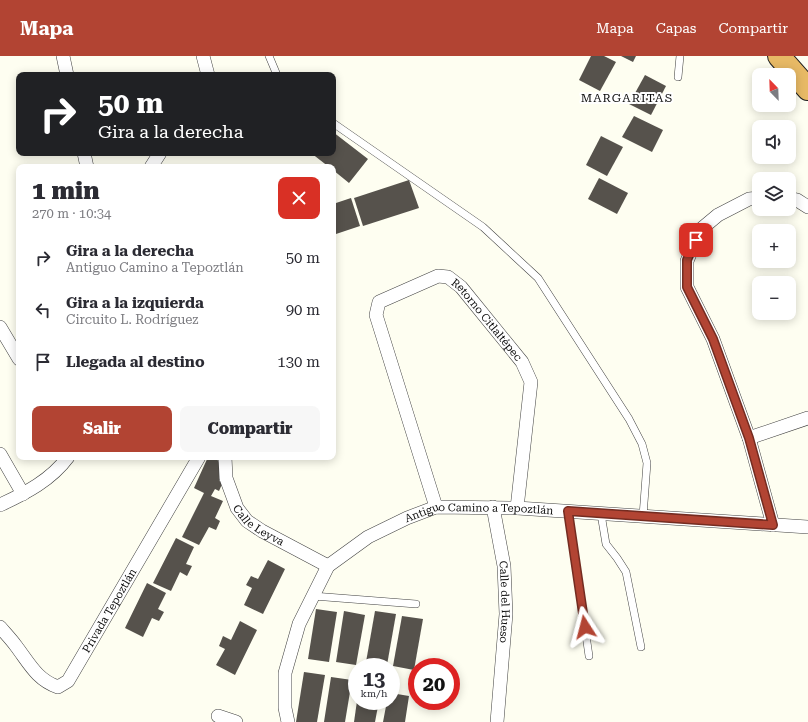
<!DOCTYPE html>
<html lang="es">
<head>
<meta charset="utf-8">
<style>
  :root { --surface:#fff; --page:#f7f7f7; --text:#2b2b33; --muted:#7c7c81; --accent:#b24433 }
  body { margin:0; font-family:"Roboto Serif",serif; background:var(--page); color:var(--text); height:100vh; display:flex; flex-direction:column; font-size:15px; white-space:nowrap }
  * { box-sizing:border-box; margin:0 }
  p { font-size:13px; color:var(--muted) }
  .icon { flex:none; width:22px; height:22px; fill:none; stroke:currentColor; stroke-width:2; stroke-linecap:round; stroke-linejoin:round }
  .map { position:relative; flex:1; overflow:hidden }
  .details { position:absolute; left:16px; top:108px; width:320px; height:296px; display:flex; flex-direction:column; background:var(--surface); border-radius:8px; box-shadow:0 2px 10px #0003 }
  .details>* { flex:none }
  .top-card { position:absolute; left:16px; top:16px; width:320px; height:84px; border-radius:8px; box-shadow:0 2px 10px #0003; background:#202124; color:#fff; overflow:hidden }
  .needle { width:26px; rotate:337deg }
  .tools { position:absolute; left:752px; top:12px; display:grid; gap:8px }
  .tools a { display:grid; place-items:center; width:44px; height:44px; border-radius:8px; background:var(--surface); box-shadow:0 2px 10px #0003; font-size:20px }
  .speed { position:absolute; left:348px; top:602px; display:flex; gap:8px; font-size:20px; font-weight:700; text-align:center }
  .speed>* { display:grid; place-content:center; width:52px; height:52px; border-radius:50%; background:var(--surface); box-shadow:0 2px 10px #0003; line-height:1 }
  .speed small { font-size:10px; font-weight:400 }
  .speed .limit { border:6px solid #d22; background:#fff; color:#111 }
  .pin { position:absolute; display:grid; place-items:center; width:34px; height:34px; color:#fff; margin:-17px; border-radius:8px; box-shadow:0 2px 6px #0006 }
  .me { position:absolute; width:44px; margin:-22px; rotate:351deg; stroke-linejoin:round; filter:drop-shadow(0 0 3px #0008) }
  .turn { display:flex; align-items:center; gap:14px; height:84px; padding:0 16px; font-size:18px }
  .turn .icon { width:52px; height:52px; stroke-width:2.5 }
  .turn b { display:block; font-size:28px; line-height:34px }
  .round { display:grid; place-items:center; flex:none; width:42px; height:42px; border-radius:8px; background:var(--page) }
  .head { display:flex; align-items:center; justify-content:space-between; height:68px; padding:0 16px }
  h1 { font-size:24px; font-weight:800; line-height:30px }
  .button { display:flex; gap:8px; margin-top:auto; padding:8px 16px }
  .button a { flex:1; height:46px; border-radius:8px; background:var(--accent); color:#fff; font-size:16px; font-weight:800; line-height:46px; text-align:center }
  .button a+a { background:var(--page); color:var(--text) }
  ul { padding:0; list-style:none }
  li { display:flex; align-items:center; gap:12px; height:52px; padding:0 16px }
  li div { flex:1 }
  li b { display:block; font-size:15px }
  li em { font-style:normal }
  header { display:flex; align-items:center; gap:24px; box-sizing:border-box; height:56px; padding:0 20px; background:var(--accent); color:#fff }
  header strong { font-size:19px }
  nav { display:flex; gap:22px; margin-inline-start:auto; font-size:14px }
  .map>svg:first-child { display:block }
  .building { fill:#56524c }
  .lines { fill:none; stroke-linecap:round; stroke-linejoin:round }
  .lane-casing { stroke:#414141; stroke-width:8 }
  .street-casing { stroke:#414141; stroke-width:14 }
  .highway-casing { stroke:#1f1f1f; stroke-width:24 }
  .lane { stroke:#fff; stroke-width:7 }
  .street { stroke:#fff; stroke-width:13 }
  .highway { stroke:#e7b965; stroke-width:22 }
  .route-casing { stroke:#742c21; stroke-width:10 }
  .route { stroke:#b24433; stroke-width:7 }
  .labels { text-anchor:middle; stroke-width:4; stroke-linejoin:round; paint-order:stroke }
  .street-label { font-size:11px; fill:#0e0e0e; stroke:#fff }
  .neighbourhood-label { font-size:12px; letter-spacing:1px; fill:#0e0e0e; stroke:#fff }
</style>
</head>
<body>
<header>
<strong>Mapa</strong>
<nav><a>Mapa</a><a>Capas</a><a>Compartir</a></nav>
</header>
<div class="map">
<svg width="808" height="666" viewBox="0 0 808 666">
  <rect width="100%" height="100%" fill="#fefef1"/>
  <g class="building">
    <path d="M591,0H604L616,6L600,35L579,24Z"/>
    <path d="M621,0H636L633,6Z"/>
    <path d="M645,19L666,30L651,59L629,48Z"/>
    <path d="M634,60L663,74L652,96L622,81Z"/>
    <path d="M333,76L368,103L349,127L333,114V111H329L311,97H333Z"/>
    <path d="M601,80L623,91L607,120L586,109Z"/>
    <path d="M599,122L628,137L617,158L588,143Z"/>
    <path d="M409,124L419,152L363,170L354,142Z"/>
    <path d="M351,142L360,170L333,179V148Z"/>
    <path d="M208,401H216L224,416L219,425L223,426L219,435L215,433L211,440L223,445L215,462L220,465L216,474L209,471L199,489L182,481L204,437L194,432Z"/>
    <path d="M176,482L194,491L186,508L192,510L187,520L180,516L171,535L153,527Z"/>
    <path d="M268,504L285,513L263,558L244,549L252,532L246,529L251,520L258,523Z"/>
    <path d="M147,527L166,537L158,553L164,556L159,565L152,562L143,581L125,572Z"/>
    <path d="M316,553L337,556L329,606L308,603Z"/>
    <path d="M344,555L365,559L356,609L336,606Z"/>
    <path d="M375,555L396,558L387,609L366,606Z"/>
    <path d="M402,560L423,563L414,614L393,610Z"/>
    <path d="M240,565L257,574L235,619L216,609L225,593L219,590L223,580L231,584Z"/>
    <path d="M304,616L325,619L317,666H296Z"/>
    <path d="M331,621L352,624L345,666H324Z"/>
    <path d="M391,637L409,640L405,666H383L387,645H391Z"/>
    <path d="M357,645H379L375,666H354Z"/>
  </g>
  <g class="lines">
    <defs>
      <g id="lane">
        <path d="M269,0L277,19"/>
        <path d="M678,21L680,0"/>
        <path d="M333,67L483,171L538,222L629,363L642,388L647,407L643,460"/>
        <path d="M568,455L589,600"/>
        <path d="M601,458L606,488L617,502L626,516L641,591"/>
        <path d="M313,540L416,548"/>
      </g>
      <g id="street">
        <path d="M63,0L67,19"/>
        <path d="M203,0L208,19"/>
        <path d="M84,97L87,111"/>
        <path d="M151,111L160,97"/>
        <path d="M759,142L749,143L718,159L700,174L687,205V231L713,283L749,382L773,469"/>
        <path d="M789,142L797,144L808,151"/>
        <path d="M0,271L19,303"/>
        <path d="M749,382L808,362"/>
        <path d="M0,398L23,438"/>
        <path id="s1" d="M225,401L226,422L237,452L247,465L262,475L328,510"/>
        <path d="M0,449C26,437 51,424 68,401"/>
        <path id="s2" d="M436,451L376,259L379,246L438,220L448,221L461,231L522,306L531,326L517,452"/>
        <path id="s3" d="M493,451L504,510L506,558L497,666"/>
        <path id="s4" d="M0,571C5,577 11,583 16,590C29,607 37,624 58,631L68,625L199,401"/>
        <path d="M218,660L236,666"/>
        <path id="s5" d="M288,666L285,652V617L299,568L328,510L368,481L407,462L436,451L517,452L808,471"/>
      </g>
      <path id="highway" d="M779,0L808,33"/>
    </defs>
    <use href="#lane" class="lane-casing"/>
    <use href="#street" class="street-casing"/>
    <use href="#highway" class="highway-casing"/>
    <use href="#lane" class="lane"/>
    <use href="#street" class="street"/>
    <use href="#highway" class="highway"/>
  </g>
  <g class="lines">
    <defs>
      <path id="route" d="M585,571L568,455L773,469L749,382L713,283L687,231V204L696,184"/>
    </defs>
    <use href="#route" class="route-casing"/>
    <use href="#route" class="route"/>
  </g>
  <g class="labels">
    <g class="street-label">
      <text dy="4" stroke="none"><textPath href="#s2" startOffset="347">Retorno Citlaltépec</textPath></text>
      <text dy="4" stroke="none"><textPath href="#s5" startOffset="331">Antiguo Camino a Tepoztlán</textPath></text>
      <text dy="4" stroke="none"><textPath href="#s1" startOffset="81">Calle Leyva</textPath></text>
      <text dy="4" stroke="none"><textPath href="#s3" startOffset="96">Calle del Hueso</textPath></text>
      <text dy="4" stroke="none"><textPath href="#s4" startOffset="178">Privada Tepoztlán</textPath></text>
    </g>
    <g class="neighbourhood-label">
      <text x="627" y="46">MARGARITAS</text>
    </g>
  </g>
</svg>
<div class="tools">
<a><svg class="needle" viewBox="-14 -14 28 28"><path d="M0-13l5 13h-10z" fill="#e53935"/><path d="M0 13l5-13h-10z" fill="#7c7c81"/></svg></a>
<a><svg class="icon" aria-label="sound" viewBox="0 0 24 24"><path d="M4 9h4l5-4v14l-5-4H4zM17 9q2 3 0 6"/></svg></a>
<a><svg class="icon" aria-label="layers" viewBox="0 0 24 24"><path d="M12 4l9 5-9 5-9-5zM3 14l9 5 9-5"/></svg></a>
<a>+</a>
<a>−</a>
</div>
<div class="speed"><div>13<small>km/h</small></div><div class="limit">20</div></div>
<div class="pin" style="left:696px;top:184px;background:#d93025"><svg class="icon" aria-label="arrive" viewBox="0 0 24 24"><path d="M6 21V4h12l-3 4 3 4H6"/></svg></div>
<svg class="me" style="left:585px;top:571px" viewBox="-20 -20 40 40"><path d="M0-17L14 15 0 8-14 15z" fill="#b24433" stroke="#fff" stroke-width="4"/></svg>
<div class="top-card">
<div class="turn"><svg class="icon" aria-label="right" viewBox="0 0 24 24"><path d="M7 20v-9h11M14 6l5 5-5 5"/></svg><div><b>50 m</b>Gira a la derecha</div></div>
</div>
<section class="details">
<div class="head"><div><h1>1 min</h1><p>270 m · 10:34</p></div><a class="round" style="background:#d93025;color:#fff"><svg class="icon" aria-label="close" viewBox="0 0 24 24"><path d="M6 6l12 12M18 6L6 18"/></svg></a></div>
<ul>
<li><svg class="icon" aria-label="right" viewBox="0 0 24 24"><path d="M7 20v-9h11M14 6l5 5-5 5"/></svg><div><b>Gira a la derecha</b><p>Antiguo Camino a Tepoztlán</p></div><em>50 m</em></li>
<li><svg class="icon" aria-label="left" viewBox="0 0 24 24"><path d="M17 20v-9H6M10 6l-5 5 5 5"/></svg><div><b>Gira a la izquierda</b><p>Circuito L. Rodríguez</p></div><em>90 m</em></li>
<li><svg class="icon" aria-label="arrive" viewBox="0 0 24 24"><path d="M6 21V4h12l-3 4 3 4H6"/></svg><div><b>Llegada al destino</b></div><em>130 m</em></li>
</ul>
<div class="button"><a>Salir</a><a>Compartir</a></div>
</section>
</div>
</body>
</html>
